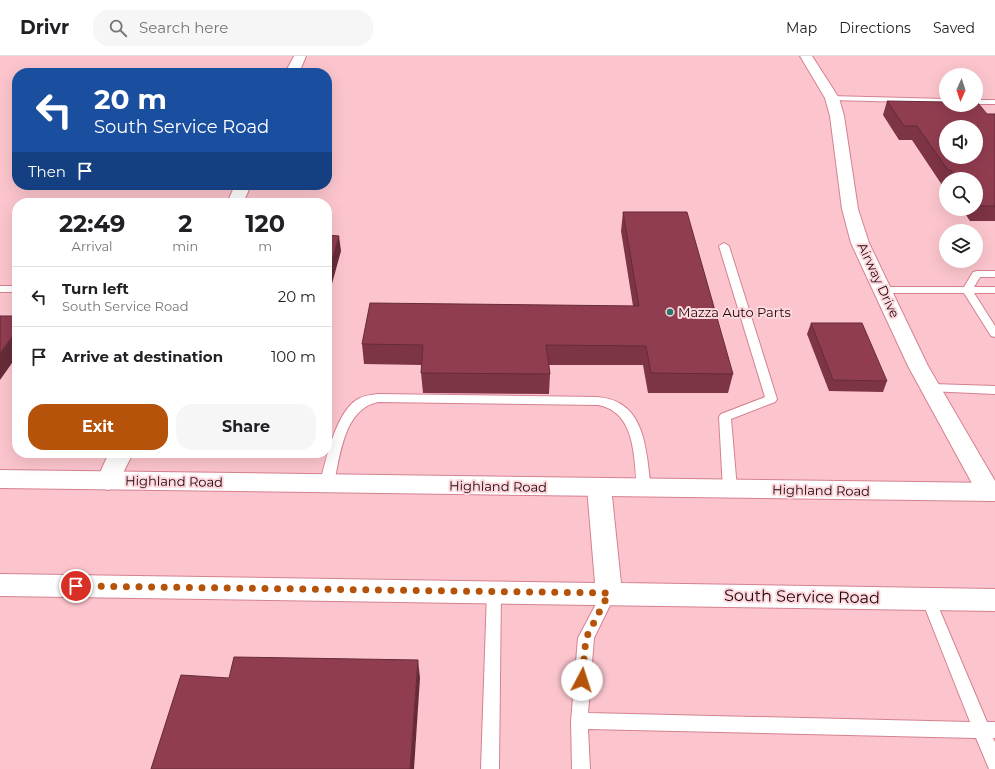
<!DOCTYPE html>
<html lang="en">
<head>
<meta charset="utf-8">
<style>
  :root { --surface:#fff; --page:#f6f6f6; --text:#202124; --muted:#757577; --line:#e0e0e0; --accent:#b45309 }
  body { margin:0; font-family:Montserrat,sans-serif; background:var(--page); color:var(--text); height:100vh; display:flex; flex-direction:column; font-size:15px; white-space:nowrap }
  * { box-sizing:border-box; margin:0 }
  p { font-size:13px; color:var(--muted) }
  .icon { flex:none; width:22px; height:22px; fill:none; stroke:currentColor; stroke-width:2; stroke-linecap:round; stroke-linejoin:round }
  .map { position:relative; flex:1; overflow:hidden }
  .panel { position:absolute; left:12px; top:142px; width:320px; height:260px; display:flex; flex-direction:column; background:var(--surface); border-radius:16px; box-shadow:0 4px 16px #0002 }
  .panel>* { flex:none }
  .banner { position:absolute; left:12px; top:12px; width:320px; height:122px; border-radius:16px; box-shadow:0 4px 16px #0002; background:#1a4fa0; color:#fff; overflow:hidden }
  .needle { width:26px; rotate:183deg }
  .buttons { position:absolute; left:939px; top:12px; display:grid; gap:8px }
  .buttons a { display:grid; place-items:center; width:44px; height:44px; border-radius:50%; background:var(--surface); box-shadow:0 4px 16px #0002; font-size:20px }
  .pin { position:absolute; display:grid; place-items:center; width:34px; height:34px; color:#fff; margin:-17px; border:2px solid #fff; border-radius:50%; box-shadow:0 1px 4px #0007 }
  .me { position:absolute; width:44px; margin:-22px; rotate:5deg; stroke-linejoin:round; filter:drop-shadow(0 0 3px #0008) }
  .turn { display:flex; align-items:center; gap:14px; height:84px; padding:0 16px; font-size:18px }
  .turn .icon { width:52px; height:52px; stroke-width:2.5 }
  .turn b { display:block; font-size:28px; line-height:34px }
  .then { display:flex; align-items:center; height:38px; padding:0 16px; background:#0003; gap:8px; font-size:15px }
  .eta { display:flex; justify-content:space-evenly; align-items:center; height:68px; text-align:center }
  .eta b { font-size:24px; font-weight:700; line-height:28px }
  .action { display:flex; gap:8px; margin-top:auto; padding:8px 16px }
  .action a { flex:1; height:46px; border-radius:16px; background:var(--accent); color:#fff; font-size:16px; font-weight:700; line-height:46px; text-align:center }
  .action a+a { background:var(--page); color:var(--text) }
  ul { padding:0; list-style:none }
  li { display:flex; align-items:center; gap:12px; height:60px; padding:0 16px; border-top:1px solid var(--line) }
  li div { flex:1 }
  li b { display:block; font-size:15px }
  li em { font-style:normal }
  header { display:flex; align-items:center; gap:24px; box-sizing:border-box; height:56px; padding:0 20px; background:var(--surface); border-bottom:1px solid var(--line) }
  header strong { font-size:19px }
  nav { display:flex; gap:22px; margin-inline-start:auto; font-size:14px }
  .search { width:280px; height:36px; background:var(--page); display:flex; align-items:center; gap:10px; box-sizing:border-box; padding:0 14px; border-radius:16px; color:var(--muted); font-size:15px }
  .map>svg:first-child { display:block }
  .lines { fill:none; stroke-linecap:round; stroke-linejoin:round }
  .lane-casing { stroke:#d58190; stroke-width:2 }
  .street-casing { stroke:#d58190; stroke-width:2 }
  .highway-casing { stroke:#d58190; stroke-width:2 }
  .lane { fill:#fff; fill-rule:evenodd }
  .street { fill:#fff; fill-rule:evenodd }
  .highway { fill:#fff; fill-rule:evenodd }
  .wall { fill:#7d3445 }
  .shaded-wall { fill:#662b38 }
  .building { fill:#913d50; stroke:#662b38; fill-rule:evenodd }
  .route { stroke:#b45309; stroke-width:7; stroke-dasharray:0 12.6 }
  .poi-dot { fill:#2b746e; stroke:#fdd8dd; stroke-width:1.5 }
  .labels { text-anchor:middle; stroke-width:4; stroke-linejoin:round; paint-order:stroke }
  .street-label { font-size:13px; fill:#22040b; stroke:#fdd8dd }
  .poi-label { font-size:13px; fill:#22040b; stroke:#fdd8dd; text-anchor:start }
  .near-street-label { font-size:16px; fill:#22040b; stroke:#fdd8dd }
</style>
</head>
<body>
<header>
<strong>Drivr</strong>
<div class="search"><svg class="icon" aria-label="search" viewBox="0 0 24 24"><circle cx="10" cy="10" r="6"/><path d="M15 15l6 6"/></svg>Search here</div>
<nav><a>Map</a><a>Directions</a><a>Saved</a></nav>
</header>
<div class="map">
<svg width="995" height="713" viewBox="0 0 995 713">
  <rect width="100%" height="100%" fill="#fcc5cd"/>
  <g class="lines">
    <defs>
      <g id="lane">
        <path d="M829,40L946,43V47L832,44L828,42Z"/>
        <rect x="976" y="44" width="19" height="4"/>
        <path d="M724,187L729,190L777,343L775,346L731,363L737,433L735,437L730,438L725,437L723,433L719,361L721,358L765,341L719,190Z"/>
        <path d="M977,215H995V221H980L974,231H995V237H974L995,270V281L991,280L964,237H883L878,234L883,231H964L973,216Z"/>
        <rect x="0" y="230" width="17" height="6"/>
        <path d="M932,328L995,330V338L928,335L926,332Z"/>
        <path d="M378,338L598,341C605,342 613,343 619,347C647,362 647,405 651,432L649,436L644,437L639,436L637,432C634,402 636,356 598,349L378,346C344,353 340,399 334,427L332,430L327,432L322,430L320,427C326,404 336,353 360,342C365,339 372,339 378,338Z"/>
        <path d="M494,530L499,532L501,536L499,713H481L487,536L489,532Z"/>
        <path d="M609,531L614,533L616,537L594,582L588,657L970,666L921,542L923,538L928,536L933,538L987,666H995V682H993L995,686V713H989L976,682L588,673L590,713H572L571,665L578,582L604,533Z"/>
      </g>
      <g id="street">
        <path d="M294,0H306L299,17H285Z"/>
        <path d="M800,0H812L839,42L844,60L858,153L869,187L928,310L995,425V443L989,445L980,442L908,310L851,187L842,153L830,60L825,42Z"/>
        <path d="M235,129H251L243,147H227Z"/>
        <path d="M109,397H133L116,431L108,434L100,431L96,425Z"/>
        <path d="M599,422L607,425L611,431L621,527L995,533V555L0,540V518L595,527L587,431L591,425Z"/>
      </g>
      <path id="highway" d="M0,414L995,427V445L0,432Z"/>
    </defs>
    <use href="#lane" class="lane-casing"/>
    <use href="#street" class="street-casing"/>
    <use href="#highway" class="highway-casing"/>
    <use href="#lane" class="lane"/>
    <use href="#street" class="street"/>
    <use href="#highway" class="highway"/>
  </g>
  <g class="wall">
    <path d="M887,45L987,58H995V165H970L962,153H976V123H946V130L945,129H942L912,84H899L883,59Z"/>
    <path d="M623,156L733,318L728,337H648L643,309H549L550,318L549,338L423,337L421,317L422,309L364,308L362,288L633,250L621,175Z"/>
    <path d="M811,267L887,325L883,336L829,335L807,278Z"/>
  </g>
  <g class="shaded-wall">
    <path d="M339,180L341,195L327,246V221Z"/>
    <path d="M17,274V300L0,324V297Z"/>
    <path d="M418,604L420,622L414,713H410Z"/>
  </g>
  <g class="building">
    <path d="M887,45L946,46V49H976V46H977L987,58H995V150H977L976,149V123H957L951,114H948L917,70H904ZM946,71H976V101H946Z"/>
    <path d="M623,156H687L733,318L651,317L646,290L546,289L550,318L421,317L423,289L362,288L370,247L639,250Z"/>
    <path d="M327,179L339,180L327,221Z"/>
    <path d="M0,260H17V274L0,297Z"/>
    <path d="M811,267H862L887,325L833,324Z"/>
    <path d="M234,601L418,604L410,713H151L181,619L229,622Z"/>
  </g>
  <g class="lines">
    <path class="route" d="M76,530L609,537L586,582L582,624"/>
  </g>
  <circle class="poi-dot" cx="670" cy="256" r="4"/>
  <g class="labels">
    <g class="street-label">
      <text transform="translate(879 224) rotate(65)" y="5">Airway Drive</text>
      <text transform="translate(174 425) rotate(1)" y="5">Highland Road</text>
      <text transform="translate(498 430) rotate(1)" y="5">Highland Road</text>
      <text transform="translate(821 434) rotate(1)" y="5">Highland Road</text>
    </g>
    <g class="poi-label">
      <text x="678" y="261">Mazza Auto Parts</text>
    </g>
    <g class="near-street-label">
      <text transform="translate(802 540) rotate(1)" y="6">South Service Road</text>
    </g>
  </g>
</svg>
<div class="buttons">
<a><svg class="needle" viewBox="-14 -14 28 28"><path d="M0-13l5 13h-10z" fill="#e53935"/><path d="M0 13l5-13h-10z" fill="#757577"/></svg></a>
<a><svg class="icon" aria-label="sound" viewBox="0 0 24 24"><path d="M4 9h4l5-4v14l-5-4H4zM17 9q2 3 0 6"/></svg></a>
<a><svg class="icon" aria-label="search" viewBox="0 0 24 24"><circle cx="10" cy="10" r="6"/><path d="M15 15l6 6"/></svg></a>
<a><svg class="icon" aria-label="layers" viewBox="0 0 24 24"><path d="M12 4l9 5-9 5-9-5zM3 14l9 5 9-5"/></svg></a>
</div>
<div class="pin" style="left:76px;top:530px;background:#d93025"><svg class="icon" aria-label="arrive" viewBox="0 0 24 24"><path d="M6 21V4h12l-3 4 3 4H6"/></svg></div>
<svg class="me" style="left:582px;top:624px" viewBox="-20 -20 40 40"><circle r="19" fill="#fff"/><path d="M0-13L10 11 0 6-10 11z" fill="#b45309"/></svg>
<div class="banner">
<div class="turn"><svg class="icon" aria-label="left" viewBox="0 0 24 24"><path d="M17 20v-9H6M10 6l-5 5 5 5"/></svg><div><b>20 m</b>South Service Road</div></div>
<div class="then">Then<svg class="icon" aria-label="arrive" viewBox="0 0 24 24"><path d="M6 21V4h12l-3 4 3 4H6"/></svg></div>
</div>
<section class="panel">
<div class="eta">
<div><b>22:49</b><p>Arrival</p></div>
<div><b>2</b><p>min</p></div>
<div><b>120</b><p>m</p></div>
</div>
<ul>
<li><svg class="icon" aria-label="left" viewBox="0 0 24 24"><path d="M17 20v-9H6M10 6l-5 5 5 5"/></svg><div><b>Turn left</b><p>South Service Road</p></div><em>20 m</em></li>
<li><svg class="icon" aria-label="arrive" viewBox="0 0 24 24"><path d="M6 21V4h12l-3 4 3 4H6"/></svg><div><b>Arrive at destination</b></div><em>100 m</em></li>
</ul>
<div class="action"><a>Exit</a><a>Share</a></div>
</section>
</div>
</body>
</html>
